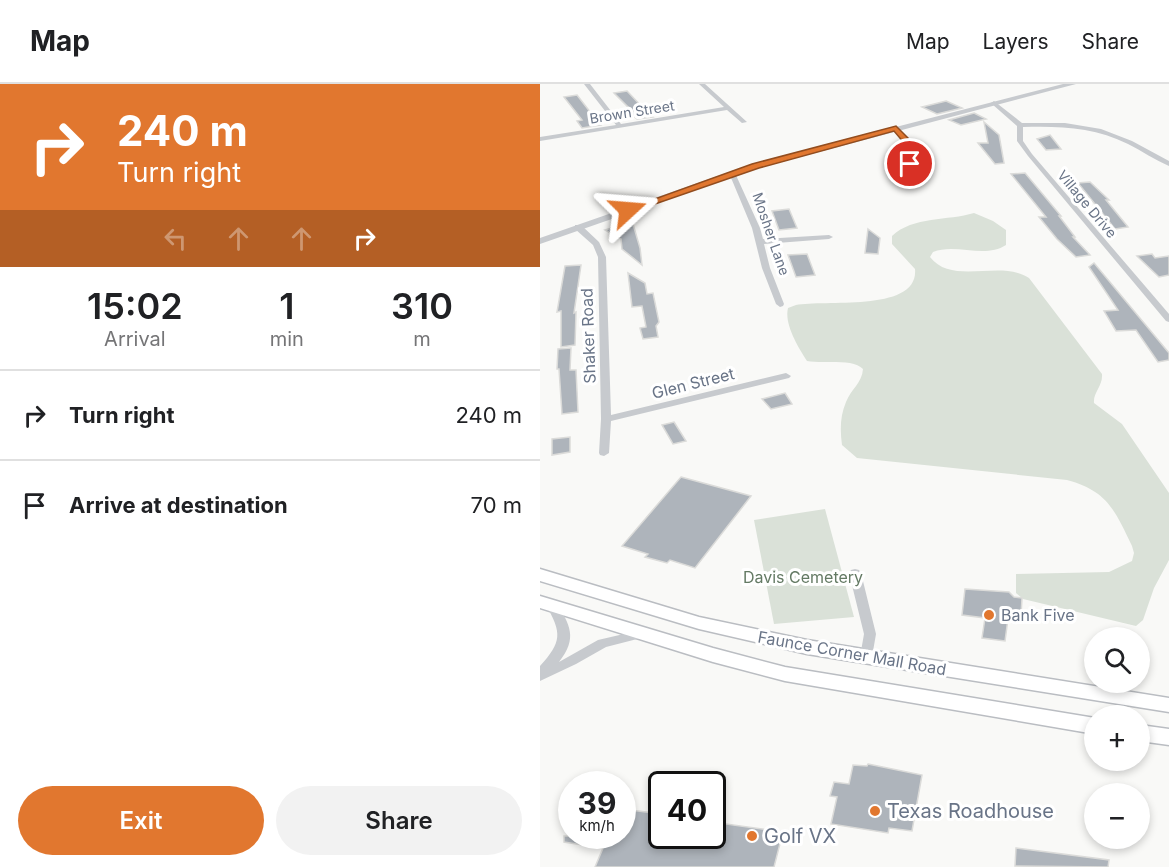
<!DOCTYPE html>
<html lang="en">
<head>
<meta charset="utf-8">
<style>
  :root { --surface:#fff; --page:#f2f2f2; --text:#202124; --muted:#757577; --line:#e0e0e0; --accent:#e1772f }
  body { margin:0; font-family:Inter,sans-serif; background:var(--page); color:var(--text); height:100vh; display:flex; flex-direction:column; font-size:22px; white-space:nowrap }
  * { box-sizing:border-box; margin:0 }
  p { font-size:20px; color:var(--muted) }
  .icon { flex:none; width:33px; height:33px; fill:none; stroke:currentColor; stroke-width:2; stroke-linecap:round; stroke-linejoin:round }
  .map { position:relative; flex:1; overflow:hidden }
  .details { display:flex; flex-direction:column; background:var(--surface); width:540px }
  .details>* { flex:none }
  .top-card { background:#e1772f; color:#fff; overflow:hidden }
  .controls { position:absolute; left:544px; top:543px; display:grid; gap:12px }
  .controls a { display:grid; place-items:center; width:66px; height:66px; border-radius:50%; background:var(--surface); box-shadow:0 3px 9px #0003; font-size:30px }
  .speed { position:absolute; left:18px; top:687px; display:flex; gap:12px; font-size:30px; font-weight:700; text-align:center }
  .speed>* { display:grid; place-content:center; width:78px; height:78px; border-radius:50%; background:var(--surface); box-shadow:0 3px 9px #0003; line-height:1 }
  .speed small { font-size:15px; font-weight:400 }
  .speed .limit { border:3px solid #111; border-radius:9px; background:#fff; color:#111 }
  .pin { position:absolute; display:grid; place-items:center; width:51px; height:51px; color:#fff; margin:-26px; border:3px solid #fff; border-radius:50%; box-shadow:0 2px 6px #0007 }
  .me { position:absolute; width:66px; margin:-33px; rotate:71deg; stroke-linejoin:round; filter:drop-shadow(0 0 4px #0008) }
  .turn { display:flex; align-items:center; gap:21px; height:126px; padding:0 18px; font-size:27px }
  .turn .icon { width:78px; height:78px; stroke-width:2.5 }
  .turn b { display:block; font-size:42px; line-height:51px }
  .lanes { display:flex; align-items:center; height:57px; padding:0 18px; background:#0003; justify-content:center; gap:30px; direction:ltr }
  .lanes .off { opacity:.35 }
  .eta { display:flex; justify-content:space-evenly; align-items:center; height:102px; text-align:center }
  .eta b { font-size:36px; font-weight:600; line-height:42px }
  .button { display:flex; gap:12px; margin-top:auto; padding:12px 18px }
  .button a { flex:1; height:69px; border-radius:36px; background:var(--accent); color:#fff; font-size:24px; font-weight:600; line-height:69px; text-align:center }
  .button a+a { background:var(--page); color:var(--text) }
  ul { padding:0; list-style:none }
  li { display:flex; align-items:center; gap:18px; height:90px; padding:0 18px; border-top:2px solid var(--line) }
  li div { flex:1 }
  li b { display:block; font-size:22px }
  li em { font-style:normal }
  header { display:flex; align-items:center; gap:36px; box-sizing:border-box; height:84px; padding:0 30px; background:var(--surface); border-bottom:2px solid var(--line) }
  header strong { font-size:28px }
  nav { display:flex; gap:33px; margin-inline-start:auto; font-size:21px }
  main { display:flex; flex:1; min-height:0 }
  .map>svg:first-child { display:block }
  .green { fill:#dae1d8 }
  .building { fill:#aeb4bb; stroke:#dbdbd9; stroke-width:1.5 }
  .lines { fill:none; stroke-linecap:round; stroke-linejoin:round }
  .secondary-casing { stroke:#babdc2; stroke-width:3 }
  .minor { fill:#c7cace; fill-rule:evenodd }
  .tertiary { fill:#c7cace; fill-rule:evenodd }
  .secondary { fill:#fff; fill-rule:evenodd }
  .route { fill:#e1772f; stroke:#924d1f; stroke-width:1.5 }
  .poi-dot { fill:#e1772f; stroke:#fff; stroke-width:2 }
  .labels { text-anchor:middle; stroke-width:6; stroke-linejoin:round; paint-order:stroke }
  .far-street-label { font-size:14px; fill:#697487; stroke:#fff }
  .street-label { font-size:16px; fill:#697487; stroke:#fff }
  .park-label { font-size:16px; fill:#647a64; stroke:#fff }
  .poi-label { font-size:16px; fill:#697487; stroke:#fff; text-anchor:start }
  .near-poi-label { font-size:20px; fill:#697487; stroke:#fff; text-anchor:start }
</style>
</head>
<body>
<header>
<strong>Map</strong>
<nav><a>Map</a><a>Layers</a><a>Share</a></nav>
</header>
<main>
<section class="details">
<div class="top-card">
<div class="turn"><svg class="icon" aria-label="right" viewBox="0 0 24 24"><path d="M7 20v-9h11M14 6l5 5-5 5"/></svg><div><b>240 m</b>Turn right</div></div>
<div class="lanes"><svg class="icon off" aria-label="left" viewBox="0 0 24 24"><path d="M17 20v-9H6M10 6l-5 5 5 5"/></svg><svg class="icon off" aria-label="ahead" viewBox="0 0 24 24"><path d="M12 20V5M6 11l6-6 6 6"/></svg><svg class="icon off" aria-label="ahead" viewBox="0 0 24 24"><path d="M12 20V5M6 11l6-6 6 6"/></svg><svg class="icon" aria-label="right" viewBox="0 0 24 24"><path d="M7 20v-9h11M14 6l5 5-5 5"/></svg></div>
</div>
<div class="eta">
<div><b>15:02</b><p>Arrival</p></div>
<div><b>1</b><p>min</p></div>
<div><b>310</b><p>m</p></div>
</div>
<ul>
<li><svg class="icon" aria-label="right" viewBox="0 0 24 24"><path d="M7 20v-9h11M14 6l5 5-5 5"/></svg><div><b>Turn right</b></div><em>240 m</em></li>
<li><svg class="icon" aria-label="arrive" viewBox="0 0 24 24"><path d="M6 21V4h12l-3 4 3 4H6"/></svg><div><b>Arrive at destination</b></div><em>70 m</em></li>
</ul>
<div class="button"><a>Exit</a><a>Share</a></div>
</section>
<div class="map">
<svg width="629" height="783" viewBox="0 0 629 783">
  <rect width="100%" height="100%" fill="#f9f9f7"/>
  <g class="green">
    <path d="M434,129L453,137L466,146V161C445,175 416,159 393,168L390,173C412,202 461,175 489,194L562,290C563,302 553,308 554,319L582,340L629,409V476L614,504L603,536L596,542L483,515L476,509V490L569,488L592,477L594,469L592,462C575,427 568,407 527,396L317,374L302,361C300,346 300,332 306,318C311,305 322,299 323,285C313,274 283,280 267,277C258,263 244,240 248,224L256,221C284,215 379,229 375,185L352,160V152C373,132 408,137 434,129Z"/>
    <path d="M285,425L314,533L234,540L214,436Z"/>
  </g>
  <g class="building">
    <path d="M87,7L105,26L113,33L97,35L90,29L93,28L74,9Z"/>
    <path d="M37,11L54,33L61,41L42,44L37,37L42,36L24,13Z"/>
    <path d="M406,17L422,24L397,30L382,23Z"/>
    <path d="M434,29L446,35L421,41L409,36Z"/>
    <path d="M444,38L459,51L464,79L455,80L438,59H448Z"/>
    <path d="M510,51L521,65L506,66L497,55Z"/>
    <path d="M485,89L521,132H519L535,153H533L550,171L536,173L517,155L499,133H506L471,90Z"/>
    <path d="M550,98L569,116H566L588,143L575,145L538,99Z"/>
    <path d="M249,125L257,144L239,146L232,127Z"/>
    <path d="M84,140H93L100,164L102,181L82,165L81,155L65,146Z"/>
    <path d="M328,145L340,154L338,170L325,169Z"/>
    <path d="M267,170L275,191L256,193L248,171Z"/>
    <path d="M612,170L615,174L629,172V191L619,193L597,172Z"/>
    <path d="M554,179L629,269V276L618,278L596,246L576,247L564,227L578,226L549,183Z"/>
    <path d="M41,181L34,229L36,228L35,261L21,263V227L17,228L25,182Z"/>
    <path d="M88,189L105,199L107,210L113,209L119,238L116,242L118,253L103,255L100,244L106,243L102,222L92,223Z"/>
    <path d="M31,264L30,286H36L38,328L22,330L19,285H17L18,265Z"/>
    <path d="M245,309L252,320L231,325L222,315Z"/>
    <path d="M134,338L146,357L133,360L122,341Z"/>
    <path d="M30,353V368L12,371V355Z"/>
    <path d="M141,393L211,412L155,484L130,476L127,479L105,473L108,470L82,462Z"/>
    <path d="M425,505L469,508L474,513L482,514L481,532L472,531V536L468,535L465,557L442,554L445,534L422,531Z"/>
    <path d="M328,680L382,691L372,747L349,744L348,749L291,740L297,713L290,712L294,698L309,700L313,681L327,682Z"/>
    <path d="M82,725L122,730V752H172V738L243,748L234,783H55L63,764L24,758V752H82Z"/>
    <path d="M476,764L569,776L568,783L475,782Z"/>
  </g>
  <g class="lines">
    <defs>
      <g id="secondary">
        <path d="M0,485L159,533L267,556L629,614V628L267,570L159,545L0,497Z"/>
        <path d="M0,512L173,564L245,583L555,634V650L245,597L173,578L0,524Z"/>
        <path d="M600,641L629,645V661L600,657Z"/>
      </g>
    </defs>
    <use href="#secondary" class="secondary-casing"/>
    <g class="minor">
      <path d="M44,0H50L81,40L184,23L159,0H165L207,38L202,39L187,26L0,57V53L76,41Z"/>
      <path d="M454,17L482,39H525L561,45L592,57L629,77V82C615,76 602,67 588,60C554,43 520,42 483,43V57L492,70L629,230V238L626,237L488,72L477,57V42L452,20L451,19Z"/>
      <path d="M353,43H357L372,60V81L367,80L366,60L353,45Z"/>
      <path d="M190,88L195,89L220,144L223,155L289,151L293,153L289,155L224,160L230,184L244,220L243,222L240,223L236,220L222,184L212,144L189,89Z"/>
      <path d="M35,141H41L59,158L66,173L71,331L246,289L251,292L249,294L71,337L69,369L64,372L60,371L59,369L61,335L58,173L53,161L35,145Z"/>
      <path d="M315,485L319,486L321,489L336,550L332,573L330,576L326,578L322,576L320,573L324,550L309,489L311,486Z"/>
      <path d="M12,517L16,518C30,541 38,554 19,578L58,556L101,546L105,547L107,550L105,553L66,563L36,580L0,597V582C22,558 22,549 6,521L8,518Z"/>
    </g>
    <path class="tertiary" d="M523,0H536L218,84L0,160V154L212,80Z"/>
    <use href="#secondary" class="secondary"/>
  </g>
  <path class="route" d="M356,42L374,60L373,82L366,80L365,60L354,47L219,84L92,128L84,126L212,80Z"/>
  <g class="poi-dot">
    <circle cx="449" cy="531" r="6"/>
    <circle cx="335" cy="727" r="6"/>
    <circle cx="212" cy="752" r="6"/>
  </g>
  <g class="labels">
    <g class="far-street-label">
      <text transform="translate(92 28) rotate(-9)" y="5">Brown Street</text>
      <text transform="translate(547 120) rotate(50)" y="5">Village Drive</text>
      <text transform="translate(231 150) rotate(71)" y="5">Mosher Lane</text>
    </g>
    <g class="street-label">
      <text transform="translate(48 252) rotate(-92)" y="6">Shaker Road</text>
      <text transform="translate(153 299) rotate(-14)" y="6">Glen Street</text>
      <text transform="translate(312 569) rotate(10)" y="6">Faunce Corner Mall Road</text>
    </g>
    <g class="park-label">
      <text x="263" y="499">Davis Cemetery</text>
    </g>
    <g class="poi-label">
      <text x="461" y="537">Bank Five</text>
    </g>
    <g class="near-poi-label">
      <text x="347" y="734">Texas Roadhouse</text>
      <text x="224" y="759">Golf VX</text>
    </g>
  </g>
</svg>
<div class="controls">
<a><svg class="icon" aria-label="search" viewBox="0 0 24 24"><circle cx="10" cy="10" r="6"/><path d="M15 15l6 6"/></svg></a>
<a>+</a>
<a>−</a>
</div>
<div class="speed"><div>39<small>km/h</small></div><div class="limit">40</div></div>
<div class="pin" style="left:370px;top:80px;background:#d93025"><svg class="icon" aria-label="arrive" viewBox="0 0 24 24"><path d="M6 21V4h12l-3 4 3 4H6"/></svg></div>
<svg class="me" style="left:88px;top:126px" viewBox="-20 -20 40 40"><path d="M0-17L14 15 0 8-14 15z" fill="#e1772f" stroke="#fff" stroke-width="4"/></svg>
</div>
</main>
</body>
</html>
